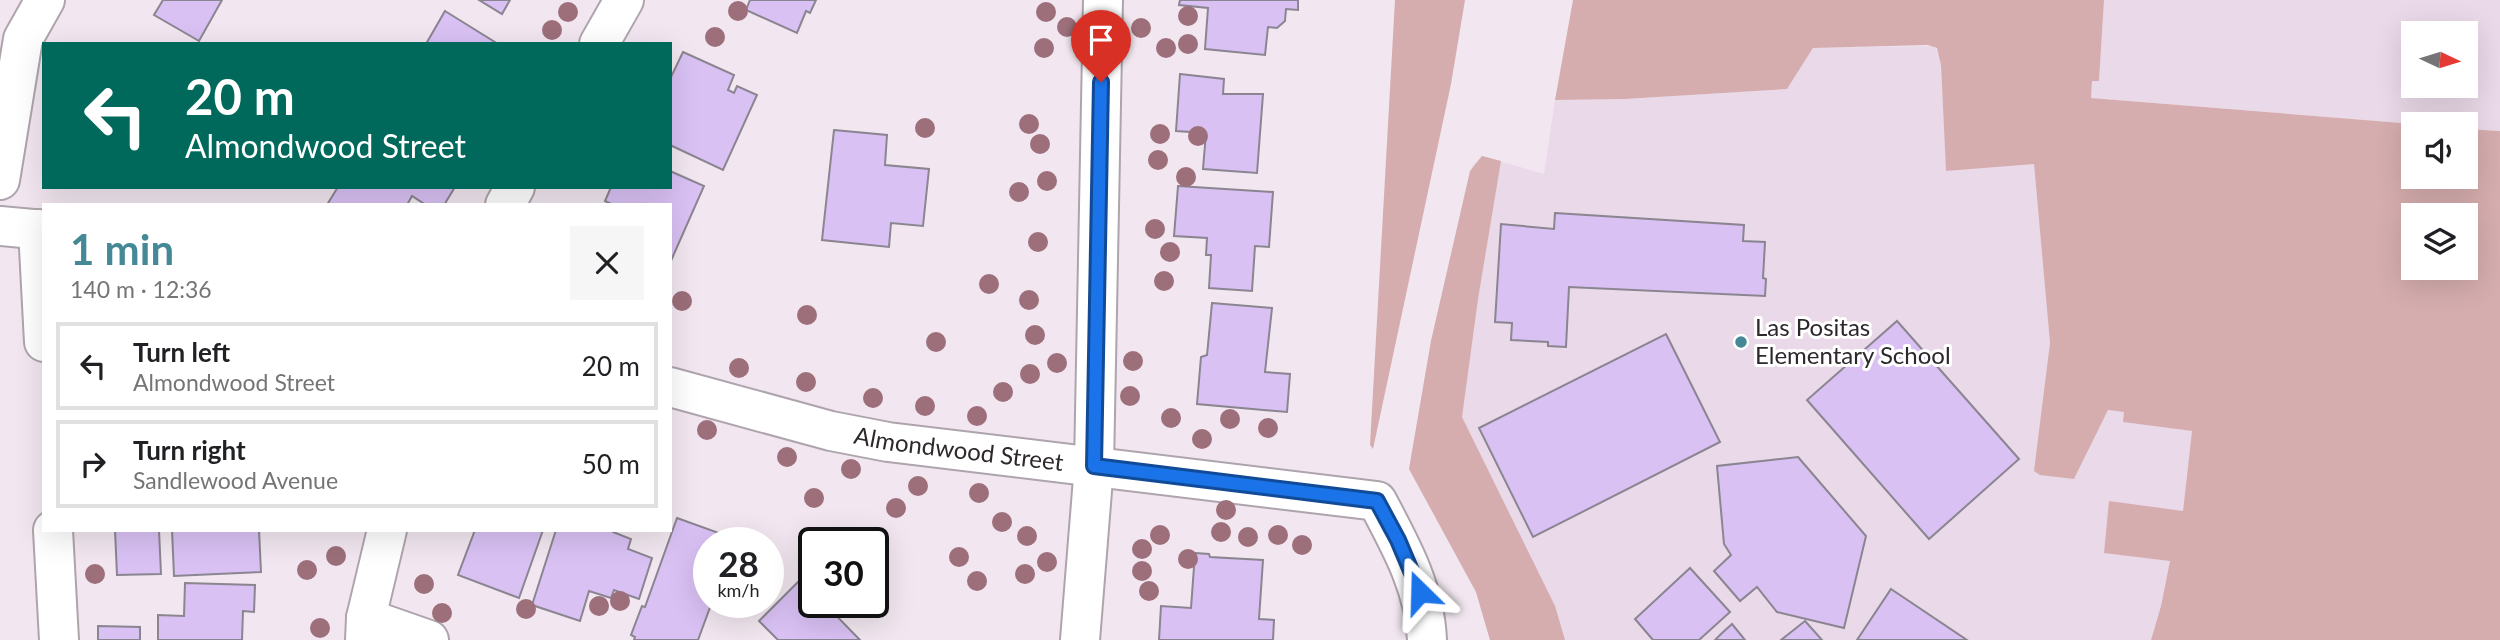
<!DOCTYPE html>
<html lang="en">
<head>
<meta charset="utf-8">
<style>
  :root { --surface:#fff; --page:#f6f6f6; --text:#202124; --muted:#757577; --line:#e0e0e0; --accent:#448995 }
  body { margin:0; font-family:Lato,sans-serif; background:var(--page); color:var(--text); height:100vh; display:flex; flex-direction:column; font-size:26px; white-space:nowrap }
  * { box-sizing:border-box; margin:0 }
  p { font-size:23px; color:var(--muted) }
  .icon { flex:none; width:38px; height:38px; fill:none; stroke:currentColor; stroke-width:2; stroke-linecap:round; stroke-linejoin:round }
  .map { position:relative; flex:1; overflow:hidden }
  .drawer { position:absolute; left:42px; top:203px; width:630px; height:329px; display:flex; flex-direction:column; background:var(--surface); border-radius:0px; box-shadow:0 7px 28px #0002 }
  .drawer>* { flex:none }
  .guide { position:absolute; left:42px; top:42px; width:630px; height:147px; border-radius:0px; box-shadow:0 7px 28px #0002; background:#00695c; color:#fff; overflow:hidden }
  .needle { width:46px; rotate:94deg }
  .controls { position:absolute; left:2401px; top:21px; display:grid; gap:14px }
  .controls a { display:grid; place-items:center; width:77px; height:77px; border-radius:0px; background:var(--surface); box-shadow:0 7px 28px #0002; font-size:35px }
  .speed { position:absolute; left:693px; top:527px; display:flex; gap:14px; font-size:35px; font-weight:700; text-align:center }
  .speed>* { display:grid; place-content:center; width:91px; height:91px; border-radius:50%; background:var(--surface); box-shadow:0 7px 28px #0002; line-height:1 }
  .speed small { font-size:18px; font-weight:400 }
  .speed .limit { border:4px solid #111; border-radius:10px; background:#fff; color:#111 }
  .pin { position:absolute; display:grid; place-items:center; width:60px; height:60px; color:#fff; margin:-72px -30px; border-radius:50% 50% 50% 0; rotate:-45deg; box-shadow:0 0 7px #0007 }
  .pin .icon { rotate:45deg }
  .me { position:absolute; width:77px; margin:-38px; rotate:338deg; stroke-linejoin:round; filter:drop-shadow(0 0 5px #0008) }
  .turn { display:flex; align-items:center; gap:24px; height:147px; padding:0 28px; font-size:32px }
  .turn .icon { width:91px; height:91px; stroke-width:2.5 }
  .turn b { display:block; font-size:49px; line-height:60px }
  .round { display:grid; place-items:center; flex:none; width:74px; height:74px; border-radius:0px; background:var(--page) }
  .headline { display:flex; align-items:center; justify-content:space-between; height:119px; padding:0 28px }
  h1 { font-size:42px; font-weight:700; line-height:52px; color:var(--accent) }
  ul { padding:0; list-style:none }
  li { display:flex; align-items:center; gap:21px; height:88px; margin:0 14px 10px; padding:0 14px; border:4px solid var(--line); border-radius:0px }
  li div { flex:1 }
  li b { display:block; font-size:26px }
  li em { font-style:normal }
  .map>svg:first-child { display:block }
  .built { fill:#ead9e8; fill-rule:evenodd }
  .green { fill:#d5adae; fill-rule:evenodd }
  .building { fill:#d9c1f4; stroke:#8a8590; stroke-width:2 }
  .lines { fill:none; stroke-linecap:round; stroke-linejoin:round }
  .minor-casing { stroke:#aea4ad; stroke-width:42 }
  .minor { stroke:#fff; stroke-width:38 }
  .tree { fill:#9c6f7a }
  .route-casing { stroke:#114b97; stroke-width:18 }
  .route { stroke:#1a73e8; stroke-width:12 }
  .poi-dot { fill:#448995; stroke:#fff; stroke-width:2.5 }
  .labels { text-anchor:middle; stroke-width:6; stroke-linejoin:round; paint-order:stroke }
  .poi-label { font-size:24px; fill:#2c282c; stroke:#fff; text-anchor:start }
  .street-label { font-size:24px; fill:#2c282c; stroke:#fff }
</style>
</head>
<body>
<div class="map">
<svg width="2500" height="640" viewBox="0 0 2500 640">
  <rect width="100%" height="100%" fill="#f2e7f0"/>
  <g class="built">
    <path d="M2104,0H2500V131L2466,129V124H2414L2091,98L2092,81H2099ZM2413,33H2466V86H2413Z"/>
    <path d="M1933,46L1939,52L1941,65L1946,171L2034,163L2050,343L2035,471L2074,479L2108,410L2124,412V422L2192,431L2183,511L2109,502L2170,561L2161,606L2151,640H1490L1476,592L1409,469L1431,341L1472,166L1482,156L1544,174L1555,100L1625,99L1787,89L1813,48Z"/>
  </g>
  <g class="green">
    <path d="M1395,0H1465L1451,84L1373,449L1370,445Z"/>
    <path d="M1573,0H2104L2099,81H2092L2091,98L2414,124L2413,177H2466V129L2500,131V640H2151L2161,606L2170,561L2104,553L2109,501L2183,511L2192,431L2123,422L2124,412L2108,410L2074,479L2040,475L2034,471L2050,343L2034,164L1946,171L1941,65L1937,48L1928,45L1813,48L1787,89L1625,99L1555,100ZM2466,215V268H2413V215Z"/>
    <path d="M1482,156L1501,161L1478,299L1462,417L1555,606L1565,640H1490L1476,592L1409,469L1431,341L1470,171Z"/>
  </g>
  <g class="building">
    <path d="M163,0H222L199,41L154,15Z"/>
    <path d="M479,0H510L502,14Z"/>
    <path d="M750,0H816L810,13L806,11L797,33L746,10Z"/>
    <path d="M1180,0H1298V10L1286,9L1285,21L1277,28L1268,27L1265,55L1205,49L1208,8L1179,5Z"/>
    <path d="M445,11L498,44H426Z"/>
    <path d="M683,52L734,75L728,90L734,93L737,86L757,95L723,170L670,145V79Z"/>
    <path d="M1180,74L1224,79L1223,94H1263L1257,173L1203,169L1206,133L1176,131Z"/>
    <path d="M834,130L887,135L885,165L929,169L923,226L891,223L889,247L822,240Z"/>
    <path d="M670,171L704,186L670,263V205H613L605,201L611,187H670Z"/>
    <path d="M1178,186L1273,192L1269,247L1255,246L1252,291L1209,288L1211,255H1206L1207,238L1174,236Z"/>
    <path d="M338,187H455L444,205H426L412,196L407,205H330L328,203Z"/>
    <path d="M1555,213L1744,225L1743,241L1765,242L1763,278L1766,279L1765,296L1569,287L1566,347L1548,346V342L1511,340L1512,323L1495,322L1501,224L1554,229Z"/>
    <path d="M1212,303L1272,308L1265,372L1290,374L1287,412L1197,404L1201,357L1207,355Z"/>
    <path d="M1897,321L2019,459L1929,539L1807,400Z"/>
    <path d="M1666,334L1720,442L1533,537L1479,428Z"/>
    <path d="M1798,457L1866,536L1844,628L1777,612L1757,587L1740,601L1714,571L1731,555L1724,544L1717,466Z"/>
    <path d="M677,518L730,537L728,542H709V602H712L698,640H634L635,637L631,635L642,606L645,607Z"/>
    <path d="M115,530H159L161,574L117,575Z"/>
    <path d="M172,530H259L261,572L174,576Z"/>
    <path d="M475,530H543L519,598L458,575Z"/>
    <path d="M556,530H613V532L631,539L628,549L652,558L639,599L614,590L611,598L589,591L580,621L532,605Z"/>
    <path d="M1195,553L1209,554L1210,557L1263,560L1259,619L1274,620L1273,640H1159L1161,606L1191,608Z"/>
    <path d="M1690,568L1730,612L1699,640H1653L1635,619Z"/>
    <path d="M800,580L814,593V602H823L860,640H778L759,621Z"/>
    <path d="M185,583L255,585L254,612L243,611L242,640H158V615L184,616Z"/>
    <path d="M1891,589L1967,640H1857Z"/>
    <path d="M712,602H754L749,615Z"/>
    <path d="M1805,621L1822,640H1781Z"/>
    <path d="M1732,624L1745,640H1715L1721,634Z"/>
    <path d="M98,626L140,627V640H98Z"/>
  </g>
  <g class="lines">
    <defs>
      <g id="minor">
        <path d="M599,44L624,0"/>
        <path d="M0,180L23,39L45,0"/>
        <path d="M505,205L515,187"/>
        <path d="M0,226L44,230"/>
        <path d="M38,229L44,342"/>
        <path id="s1" d="M670,387L831,431L888,442L1377,501C1401,546 1425,589 1427,640"/>
        <path d="M53,530L59,640"/>
        <path d="M366,618L429,640"/>
        <path d="M365,640L366,618L387,530"/>
        <path d="M1080,640L1094,466L1103,0"/>
      </g>
    </defs>
    <use href="#minor" class="minor-casing"/>
    <use href="#minor" class="minor"/>
  </g>
  <g class="tree">
    <circle cx="738" cy="11" r="10"/>
    <circle cx="568" cy="12" r="10"/>
    <circle cx="1046" cy="12" r="10"/>
    <circle cx="1188" cy="16" r="10"/>
    <circle cx="1067" cy="27" r="10"/>
    <circle cx="1141" cy="28" r="10"/>
    <circle cx="552" cy="30" r="10"/>
    <circle cx="715" cy="37" r="10"/>
    <circle cx="1188" cy="44" r="10"/>
    <circle cx="1044" cy="48" r="10"/>
    <circle cx="1166" cy="48" r="10"/>
    <circle cx="1029" cy="124" r="10"/>
    <circle cx="925" cy="128" r="10"/>
    <circle cx="1160" cy="134" r="10"/>
    <circle cx="1198" cy="136" r="10"/>
    <circle cx="1040" cy="144" r="10"/>
    <circle cx="1158" cy="160" r="10"/>
    <circle cx="1186" cy="177" r="10"/>
    <circle cx="1047" cy="181" r="10"/>
    <circle cx="1019" cy="192" r="10"/>
    <circle cx="1155" cy="229" r="10"/>
    <circle cx="1038" cy="242" r="10"/>
    <circle cx="1170" cy="252" r="10"/>
    <circle cx="1164" cy="281" r="10"/>
    <circle cx="989" cy="284" r="10"/>
    <circle cx="1029" cy="300" r="10"/>
    <circle cx="682" cy="301" r="10"/>
    <circle cx="807" cy="315" r="10"/>
    <circle cx="1035" cy="335" r="10"/>
    <circle cx="936" cy="342" r="10"/>
    <circle cx="1133" cy="361" r="10"/>
    <circle cx="1057" cy="363" r="10"/>
    <circle cx="739" cy="368" r="10"/>
    <circle cx="1030" cy="374" r="10"/>
    <circle cx="806" cy="382" r="10"/>
    <circle cx="1003" cy="392" r="10"/>
    <circle cx="1130" cy="396" r="10"/>
    <circle cx="873" cy="398" r="10"/>
    <circle cx="925" cy="406" r="10"/>
    <circle cx="977" cy="416" r="10"/>
    <circle cx="1171" cy="418" r="10"/>
    <circle cx="1230" cy="419" r="10"/>
    <circle cx="1268" cy="428" r="10"/>
    <circle cx="707" cy="430" r="10"/>
    <circle cx="1202" cy="439" r="10"/>
    <circle cx="787" cy="457" r="10"/>
    <circle cx="851" cy="469" r="10"/>
    <circle cx="918" cy="486" r="10"/>
    <circle cx="979" cy="493" r="10"/>
    <circle cx="814" cy="498" r="10"/>
    <circle cx="896" cy="508" r="10"/>
    <circle cx="1226" cy="510" r="10"/>
    <circle cx="1002" cy="522" r="10"/>
    <circle cx="1221" cy="532" r="10"/>
    <circle cx="1160" cy="535" r="10"/>
    <circle cx="1278" cy="535" r="10"/>
    <circle cx="1027" cy="536" r="10"/>
    <circle cx="1248" cy="537" r="10"/>
    <circle cx="1302" cy="545" r="10"/>
    <circle cx="1142" cy="549" r="10"/>
    <circle cx="336" cy="556" r="10"/>
    <circle cx="959" cy="557" r="10"/>
    <circle cx="1188" cy="559" r="10"/>
    <circle cx="1047" cy="562" r="10"/>
    <circle cx="307" cy="570" r="10"/>
    <circle cx="1142" cy="571" r="10"/>
    <circle cx="95" cy="574" r="10"/>
    <circle cx="1025" cy="574" r="10"/>
    <circle cx="977" cy="581" r="10"/>
    <circle cx="424" cy="584" r="10"/>
    <circle cx="1149" cy="591" r="10"/>
    <circle cx="620" cy="601" r="10"/>
    <circle cx="599" cy="606" r="10"/>
    <circle cx="526" cy="609" r="10"/>
    <circle cx="442" cy="613" r="10"/>
    <circle cx="320" cy="628" r="10"/>
  </g>
  <g class="lines">
    <defs>
      <path id="route" d="M1101,82L1094,466L1377,501L1398,540L1420,592"/>
    </defs>
    <use href="#route" class="route-casing"/>
    <use href="#route" class="route"/>
  </g>
  <circle class="poi-dot" cx="1741" cy="342" r="7"/>
  <g class="labels">
    <g class="poi-label">
      <text x="1755" y="336">Las Positas<tspan x="1755" dy="28">Elementary School</tspan></text>
    </g>
    <g class="street-label">
      <text dy="8" stroke="none"><textPath href="#s1" startOffset="296">Almondwood Street</textPath></text>
    </g>
  </g>
</svg>
<div class="controls">
<a><svg class="needle" viewBox="-14 -14 28 28"><path d="M0-13l5 13h-10z" fill="#e53935"/><path d="M0 13l5-13h-10z" fill="#757577"/></svg></a>
<a><svg class="icon" aria-label="sound" viewBox="0 0 24 24"><path d="M4 9h4l5-4v14l-5-4H4zM17 9q2 3 0 6"/></svg></a>
<a><svg class="icon" aria-label="layers" viewBox="0 0 24 24"><path d="M12 4l9 5-9 5-9-5zM3 14l9 5 9-5"/></svg></a>
</div>
<div class="speed"><div>28<small>km/h</small></div><div class="limit">30</div></div>
<div class="pin" style="left:1101px;top:82px;background:#d93025"><svg class="icon" aria-label="arrive" viewBox="0 0 24 24"><path d="M6 21V4h12l-3 4 3 4H6"/></svg></div>
<svg class="me" style="left:1420px;top:592px" viewBox="-20 -20 40 40"><path d="M0-17L14 15 0 8-14 15z" fill="#1a73e8" stroke="#fff" stroke-width="4"/></svg>
<div class="guide">
<div class="turn"><svg class="icon" aria-label="left" viewBox="0 0 24 24"><path d="M17 20v-9H6M10 6l-5 5 5 5"/></svg><div><b>20 m</b>Almondwood Street</div></div>
</div>
<section class="drawer">
<div class="headline"><div><h1>1 min</h1><p>140 m · 12:36</p></div><a class="round"><svg class="icon" aria-label="close" viewBox="0 0 24 24"><path d="M6 6l12 12M18 6L6 18"/></svg></a></div>
<ul>
<li><svg class="icon" aria-label="left" viewBox="0 0 24 24"><path d="M17 20v-9H6M10 6l-5 5 5 5"/></svg><div><b>Turn left</b><p>Almondwood Street</p></div><em>20 m</em></li>
<li><svg class="icon" aria-label="right" viewBox="0 0 24 24"><path d="M7 20v-9h11M14 6l5 5-5 5"/></svg><div><b>Turn right</b><p>Sandlewood Avenue</p></div><em>50 m</em></li>
</ul>
</section>
</div>
</body>
</html>
